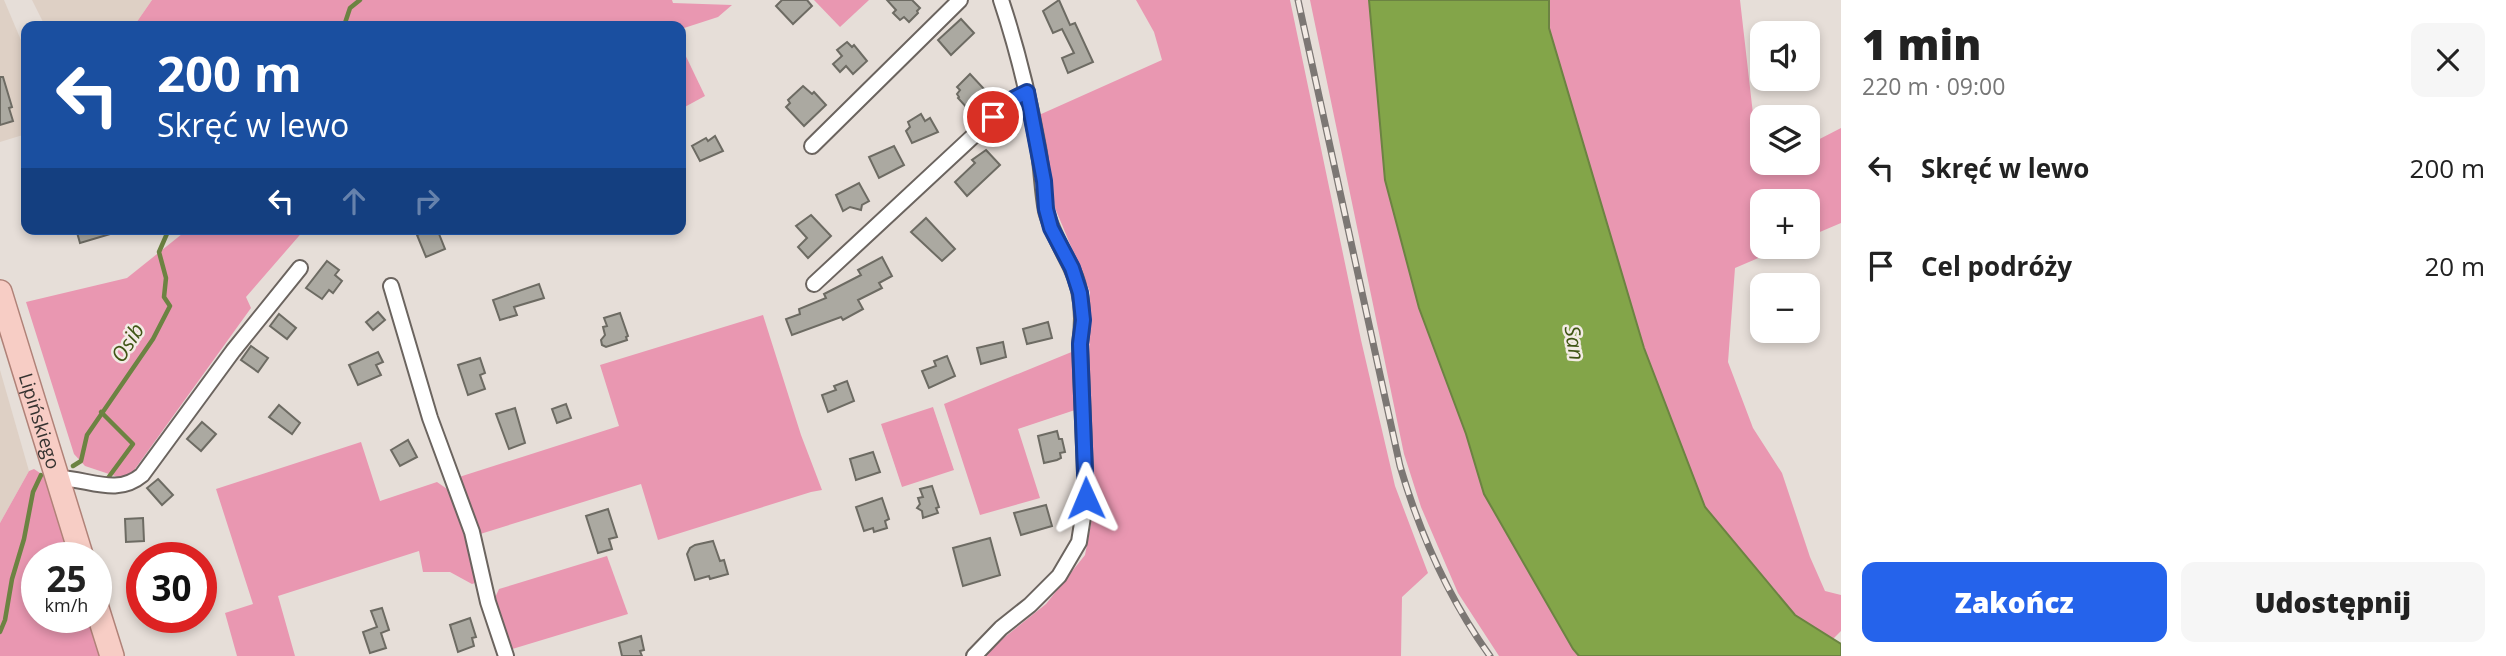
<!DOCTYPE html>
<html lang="pl">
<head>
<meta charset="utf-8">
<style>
  :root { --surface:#fff; --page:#f6f6f6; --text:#222; --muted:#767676; --accent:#2563eb }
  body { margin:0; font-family:"Open Sans",sans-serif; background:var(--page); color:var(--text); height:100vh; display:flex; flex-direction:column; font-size:26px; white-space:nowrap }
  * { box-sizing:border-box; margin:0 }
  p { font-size:23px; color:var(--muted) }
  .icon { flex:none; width:38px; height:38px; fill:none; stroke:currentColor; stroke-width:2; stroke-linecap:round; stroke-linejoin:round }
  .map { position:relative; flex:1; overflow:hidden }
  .details { display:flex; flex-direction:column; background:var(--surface); width:665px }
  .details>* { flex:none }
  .hud { position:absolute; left:21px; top:21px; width:665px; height:214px; border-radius:14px; box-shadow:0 4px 10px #0003; background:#1a4fa0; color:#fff; overflow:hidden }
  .fabs { position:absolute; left:1750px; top:21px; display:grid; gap:14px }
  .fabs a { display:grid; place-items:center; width:70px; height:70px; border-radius:14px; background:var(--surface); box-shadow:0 4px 10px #0003; font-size:35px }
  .speed { position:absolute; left:21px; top:542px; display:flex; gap:14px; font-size:35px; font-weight:700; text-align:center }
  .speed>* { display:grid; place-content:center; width:91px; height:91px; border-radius:50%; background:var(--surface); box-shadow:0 4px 10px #0003; line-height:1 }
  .speed small { font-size:18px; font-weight:400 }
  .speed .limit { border:10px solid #d22; background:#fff; color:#111 }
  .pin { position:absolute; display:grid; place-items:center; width:60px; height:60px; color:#fff; margin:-30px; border:4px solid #fff; border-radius:50%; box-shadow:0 2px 7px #0007 }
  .me { position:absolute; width:77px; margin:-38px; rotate:359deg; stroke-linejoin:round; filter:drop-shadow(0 0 5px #0008) }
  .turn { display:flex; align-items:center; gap:24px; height:147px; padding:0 21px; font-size:32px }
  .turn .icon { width:91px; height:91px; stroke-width:2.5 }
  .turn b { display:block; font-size:49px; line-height:60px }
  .lanes { display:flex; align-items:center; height:66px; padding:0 21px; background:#0003; justify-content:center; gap:35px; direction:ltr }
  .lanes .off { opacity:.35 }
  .round { display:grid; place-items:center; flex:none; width:74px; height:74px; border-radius:14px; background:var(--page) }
  .head { display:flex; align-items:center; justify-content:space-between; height:119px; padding:0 21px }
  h1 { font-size:42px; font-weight:800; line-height:52px }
  .primary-button { display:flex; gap:14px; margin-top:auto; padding:14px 21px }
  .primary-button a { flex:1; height:80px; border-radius:14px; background:var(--accent); color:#fff; font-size:28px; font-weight:800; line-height:80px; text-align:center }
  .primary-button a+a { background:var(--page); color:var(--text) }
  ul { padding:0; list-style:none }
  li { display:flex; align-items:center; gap:21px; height:98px; padding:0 21px }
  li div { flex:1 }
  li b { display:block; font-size:26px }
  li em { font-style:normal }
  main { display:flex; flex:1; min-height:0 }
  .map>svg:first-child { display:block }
  .built { fill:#ded0c5 }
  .green { fill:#e997b1 }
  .water { fill:#83a549; stroke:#6c8342; stroke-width:2 }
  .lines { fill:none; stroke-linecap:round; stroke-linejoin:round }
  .stream { stroke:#6c8342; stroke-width:4.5 }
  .building { fill:#aba9a1; stroke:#6d6b63; stroke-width:2 }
  .minor-casing { stroke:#6b645f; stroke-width:18 }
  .primary-casing { stroke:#b08278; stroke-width:26 }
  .minor { stroke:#fff; stroke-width:14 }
  .primary { stroke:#f7cdc5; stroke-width:23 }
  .rail-casing { stroke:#7c7774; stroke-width:7 }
  .rail { stroke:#f3ebe5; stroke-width:4.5; stroke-dasharray:13; stroke-linecap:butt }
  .route-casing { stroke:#184099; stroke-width:18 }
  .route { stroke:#2563eb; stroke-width:12 }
  .labels { text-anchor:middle; stroke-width:5; stroke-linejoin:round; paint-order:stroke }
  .street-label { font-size:19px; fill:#363331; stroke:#f3ebe5 }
  .water-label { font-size:21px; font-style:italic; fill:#3f5514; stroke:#f3ebe5 }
</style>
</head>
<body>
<main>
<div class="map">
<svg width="1841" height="656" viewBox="0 0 1841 656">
  <rect width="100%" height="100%" fill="#e6ded8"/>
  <g class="built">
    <path d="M0,0H4L26,52V134L0,142Z"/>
    <path d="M32,0H152L134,26H45Z"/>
    <path d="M0,370L29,471L0,523Z"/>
  </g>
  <g class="green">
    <path d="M152,0H672L673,3L732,5L718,17L681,29V26H134Z"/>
    <path d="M814,0H869L840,27Z"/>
    <path d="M1136,0H1290L1361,340L1395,486L1428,573L1402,597L1401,656H981L1046,604L1085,555L1094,508L1089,375L1090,292L1055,208L1039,115L1162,60L1154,32Z"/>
    <path d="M1310,0H1369L1385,180L1419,308L1466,434L1484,494L1579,656H1499L1458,593L1421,507L1404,454Z"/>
    <path d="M1549,0H1740L1753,114L1760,144L1762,143V163H1808V145L1841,128V223L1808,237V201H1762V247H1784L1735,268L1728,362L1753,428L1782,473L1810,557L1825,591L1841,595V631L1833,639L1795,615L1705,507L1644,348L1549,28Z"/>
    <path d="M681,46L705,96L681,109Z"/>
    <path d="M179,229H305L246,297L251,308L127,480L85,466L74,454L26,302L127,278L182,234Z"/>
    <path d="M763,315L801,435L822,490L811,492L658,540L641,484L477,535L456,478L619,426L600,365Z"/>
    <path d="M1074,351L1078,409L1018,429L1040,498L980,515L944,404Z"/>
    <path d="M933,407L954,470L902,487L881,424Z"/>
    <path d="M361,442L380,501L437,482L450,491L467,531L478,582L472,584L450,572H423L419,551L278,596L295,656H237L225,613L253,604L216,489Z"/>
    <path d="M34,469L46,477L73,558H37V618H90L102,656H0V523L29,471Z"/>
    <path d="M607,556L628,614L509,650L493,602L499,589Z"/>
  </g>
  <path class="water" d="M1369,0H1549V28L1644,348L1705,507L1795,615L1841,644V656H1579L1573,649L1484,494L1466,434L1419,308L1385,180Z"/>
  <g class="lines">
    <g class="stream">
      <path d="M344,26L350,8L360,0"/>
      <path d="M101,412L133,444L108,478"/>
      <path d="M73,466L81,461L87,435L153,339L170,306L164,297L166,278L159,252L169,229"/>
      <path d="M0,632L5,620L12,579L24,539L33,492L41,475"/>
    </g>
  </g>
  <g class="building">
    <path d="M782,0H807L812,6L793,24L776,6Z"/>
    <path d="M887,0H912L920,8L917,11L918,13L909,22L904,17L900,20L893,13L896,10Z"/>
    <path d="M1059,0L1070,25L1075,23L1093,62L1068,73L1062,58L1074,53L1062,29L1053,33L1043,11Z"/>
    <path d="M961,19L974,33L951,55L938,40Z"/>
    <path d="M847,42L852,47L854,45L867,61L853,74L846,66L840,72L833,64L842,56L837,50Z"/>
    <path d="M970,74L985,90L980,96L984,100L975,109L971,105L968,109L958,98L959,97L957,94L960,90L957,87Z"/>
    <path d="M0,77H3L12,107L9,108L13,121L0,125Z"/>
    <path d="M803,86L812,94L814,92L826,105L804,126L786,107L790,103L788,100Z"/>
    <path d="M921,114L925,121L930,118L938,132L912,143L906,131L910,127L908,122Z"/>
    <path d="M715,136L723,151L700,161L692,146L706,138L708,141Z"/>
    <path d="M894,146L904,165L879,178L869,157Z"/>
    <path d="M986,150L1000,165L967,196L955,182L975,163L972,160Z"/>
    <path d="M859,183L869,201L862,205L861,210L850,207L843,211L836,195Z"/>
    <path d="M811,215L831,236L808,258L798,247L807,238L796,226Z"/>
    <path d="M926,218L955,249L942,261L911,232Z"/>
    <path d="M76,229H117V232L80,243Z"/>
    <path d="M431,229H437L445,249L426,257L417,235Z"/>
    <path d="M882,257L892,276L879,283L882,288L858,300L863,309L843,320L841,317L792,335L786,319L800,314L799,309L826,298L824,294L861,275L858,270Z"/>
    <path d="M327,261L339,270L335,275L342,281L333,293L329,290L322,299L306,288Z"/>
    <path d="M539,284L544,298L514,307L517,315L500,320L493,300Z"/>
    <path d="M378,312L385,320L373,330L366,322Z"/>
    <path d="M620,313L628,336L626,337L627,340L606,347L602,345L601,340L605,335L603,327L607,326L604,318Z"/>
    <path d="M279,314L296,328L287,339L270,326Z"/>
    <path d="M1048,322L1052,338L1027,344L1023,329Z"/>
    <path d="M1003,342L1006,357L981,364L977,348Z"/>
    <path d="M251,346L268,358L258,372L241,360Z"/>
    <path d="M378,352L383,362L376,365L381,375L358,385L349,365Z"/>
    <path d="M947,356L955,376L929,388L922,371L936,366L934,361Z"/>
    <path d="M480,358L485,373L480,375L485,389L468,395L458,365Z"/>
    <path d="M847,381L854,401L828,412L822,395L836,390L834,386Z"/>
    <path d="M566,404L571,418L557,423L552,409Z"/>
    <path d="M279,405L300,423L292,434L269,417Z"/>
    <path d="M515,408L525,443L509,449L496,414Z"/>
    <path d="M202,422L216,434L201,451L187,439Z"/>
    <path d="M1057,431L1059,439H1062L1065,452L1060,453L1061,458L1057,460L1044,463L1038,436Z"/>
    <path d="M408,440L417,457L400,466L391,450Z"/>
    <path d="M873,452L880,472L856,480L850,459Z"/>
    <path d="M158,479L173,495L162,505L147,488Z"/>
    <path d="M932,486L939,507L936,508L938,513L923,518L922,511L917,508L920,504L918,498L923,497L920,489Z"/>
    <path d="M882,498L889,519L885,521L887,528L874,532L873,528L864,531L856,507Z"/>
    <path d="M1046,505L1052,526L1021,535L1014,513Z"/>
    <path d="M608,509L617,537L609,539L612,549L598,553L586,516Z"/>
    <path d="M143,518L144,541L126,542L125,519Z"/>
    <path d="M990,538L1000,575L963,586L953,548Z"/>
    <path d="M713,541L720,561L724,560L728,574L710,579L709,576L695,580L687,554L690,548L695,545Z"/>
    <path d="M382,608L389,630L381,633L386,648L370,653L363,632L377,627L371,611Z"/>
    <path d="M470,618L476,637L472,638L474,646L458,652L450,625Z"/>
    <path d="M641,636L644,650L640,651L642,656H622L619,643Z"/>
  </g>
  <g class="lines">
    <defs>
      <g id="minor">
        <path d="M812,146L960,0"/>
        <path d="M814,284L1013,99L1027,92"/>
        <path d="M391,286L430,418L472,532L488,602L506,656"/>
        <path d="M57,478C88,478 116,497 142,475L233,351L300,268"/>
        <path d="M974,656L1001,628L1030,605L1059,576L1079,542L1086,498L1080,344C1084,317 1083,290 1070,265C1061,247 1051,230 1046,211C1042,191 1042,167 1038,147C1029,97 1017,48 1001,0"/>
      </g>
      <g id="primary">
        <path id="s1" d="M0,292L82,558"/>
        <path d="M96,605L112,656"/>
      </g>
    </defs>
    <use href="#minor" class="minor-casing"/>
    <use href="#primary" class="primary-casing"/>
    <use href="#minor" class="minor"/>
    <use href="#primary" class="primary"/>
    <defs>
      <path id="rail" d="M1298,0L1400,466C1420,534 1448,598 1490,656"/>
    </defs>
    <use href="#rail" class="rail-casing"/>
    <use href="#rail" class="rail"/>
  </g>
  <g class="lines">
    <defs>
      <path id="route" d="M993,117L1013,99L1027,92L1044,181L1046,209L1051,228L1072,268L1080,293L1083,320L1080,344L1086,498"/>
    </defs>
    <use href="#route" class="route-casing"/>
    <use href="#route" class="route"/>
  </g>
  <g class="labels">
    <g class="street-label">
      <text dy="7" stroke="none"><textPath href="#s1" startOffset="135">Lipińskiego</textPath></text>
    </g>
    <g class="water-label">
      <text transform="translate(128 343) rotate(-57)" y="7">Osib</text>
      <text transform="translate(1574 343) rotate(81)" y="7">San</text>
    </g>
  </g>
</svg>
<div class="fabs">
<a><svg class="icon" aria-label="sound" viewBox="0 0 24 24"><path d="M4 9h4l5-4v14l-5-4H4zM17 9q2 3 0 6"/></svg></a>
<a><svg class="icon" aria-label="layers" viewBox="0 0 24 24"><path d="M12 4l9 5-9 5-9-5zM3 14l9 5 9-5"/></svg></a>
<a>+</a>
<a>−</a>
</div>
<div class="speed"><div>25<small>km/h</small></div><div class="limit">30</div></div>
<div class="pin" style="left:993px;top:117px;background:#d93025"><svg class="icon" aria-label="arrive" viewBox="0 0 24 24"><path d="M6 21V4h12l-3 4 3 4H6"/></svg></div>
<svg class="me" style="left:1086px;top:498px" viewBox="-20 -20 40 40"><path d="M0-17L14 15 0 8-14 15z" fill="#2563eb" stroke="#fff" stroke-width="4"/></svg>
<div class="hud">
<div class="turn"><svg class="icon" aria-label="left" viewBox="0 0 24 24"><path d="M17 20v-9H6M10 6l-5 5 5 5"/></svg><div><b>200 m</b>Skręć w lewo</div></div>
<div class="lanes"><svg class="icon" aria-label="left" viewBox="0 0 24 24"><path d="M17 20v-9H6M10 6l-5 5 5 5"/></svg><svg class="icon off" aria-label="ahead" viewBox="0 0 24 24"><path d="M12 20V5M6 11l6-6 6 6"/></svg><svg class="icon off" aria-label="right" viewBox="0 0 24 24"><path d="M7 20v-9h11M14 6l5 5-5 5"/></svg></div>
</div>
</div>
<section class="details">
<div class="head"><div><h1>1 min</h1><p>220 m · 09:00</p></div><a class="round"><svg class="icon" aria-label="close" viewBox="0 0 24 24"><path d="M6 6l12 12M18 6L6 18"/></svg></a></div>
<ul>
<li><svg class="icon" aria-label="left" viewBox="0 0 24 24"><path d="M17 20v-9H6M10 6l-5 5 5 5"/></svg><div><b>Skręć w lewo</b></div><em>200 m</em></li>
<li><svg class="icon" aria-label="arrive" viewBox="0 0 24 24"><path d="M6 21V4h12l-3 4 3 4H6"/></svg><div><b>Cel podróży</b></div><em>20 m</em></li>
</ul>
<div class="primary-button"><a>Zakończ</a><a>Udostępnij</a></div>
</section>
</main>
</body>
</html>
